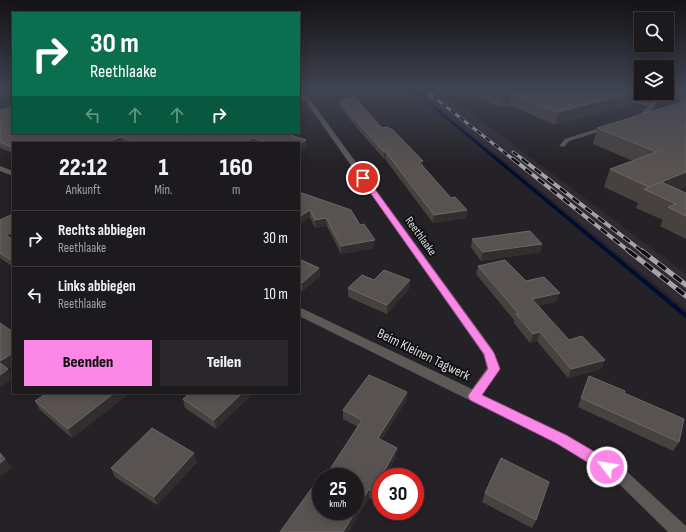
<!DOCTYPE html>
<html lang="de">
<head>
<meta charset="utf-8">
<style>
  :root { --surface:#1c1a1d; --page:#29272a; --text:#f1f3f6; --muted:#a0a1a4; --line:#3a383b; --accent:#fb87e6 }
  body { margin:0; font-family:"Sofia Sans Condensed",sans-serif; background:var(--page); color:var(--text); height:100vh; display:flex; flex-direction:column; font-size:15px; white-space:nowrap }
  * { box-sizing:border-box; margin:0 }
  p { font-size:13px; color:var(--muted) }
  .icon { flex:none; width:22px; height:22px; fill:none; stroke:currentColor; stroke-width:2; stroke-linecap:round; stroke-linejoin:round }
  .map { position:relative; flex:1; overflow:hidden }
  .panel { position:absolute; left:12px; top:142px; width:288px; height:252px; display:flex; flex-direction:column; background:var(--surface); border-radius:0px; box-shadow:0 2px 10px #0003,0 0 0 1px var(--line) }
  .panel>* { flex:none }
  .top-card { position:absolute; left:12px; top:12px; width:288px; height:122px; border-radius:0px; box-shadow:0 2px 10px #0003,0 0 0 1px var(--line); background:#0b6e4f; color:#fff; overflow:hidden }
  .fabs { position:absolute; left:634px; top:12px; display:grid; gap:8px }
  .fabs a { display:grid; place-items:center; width:40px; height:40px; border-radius:0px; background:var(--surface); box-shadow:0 2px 10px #0003,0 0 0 1px var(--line); font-size:20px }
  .speed { position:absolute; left:312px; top:468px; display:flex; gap:8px; font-size:20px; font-weight:700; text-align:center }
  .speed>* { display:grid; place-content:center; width:52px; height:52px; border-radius:50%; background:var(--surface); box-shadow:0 2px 10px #0003,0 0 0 1px var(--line); line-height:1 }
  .speed small { font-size:10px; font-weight:400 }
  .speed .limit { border:6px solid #d22; background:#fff; color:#111 }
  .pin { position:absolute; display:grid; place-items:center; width:34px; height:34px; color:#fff; margin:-17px; border:2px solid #fff; border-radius:50%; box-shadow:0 1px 4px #0007 }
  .me { position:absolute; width:44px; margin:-22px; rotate:301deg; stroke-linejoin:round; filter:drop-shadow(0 0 3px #0008) }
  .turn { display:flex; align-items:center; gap:14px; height:84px; padding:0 12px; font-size:18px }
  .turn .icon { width:52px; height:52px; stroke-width:2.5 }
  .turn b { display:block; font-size:28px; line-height:34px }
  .lanes { display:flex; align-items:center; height:38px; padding:0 12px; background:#0003; justify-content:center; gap:20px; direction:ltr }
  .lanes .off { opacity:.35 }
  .eta { display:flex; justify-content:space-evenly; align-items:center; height:68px; text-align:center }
  .eta b { font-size:24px; font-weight:800; line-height:28px }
  .button { display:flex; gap:8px; margin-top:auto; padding:8px 12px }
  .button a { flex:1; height:46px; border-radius:0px; background:var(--accent); color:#111; font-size:16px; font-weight:800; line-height:46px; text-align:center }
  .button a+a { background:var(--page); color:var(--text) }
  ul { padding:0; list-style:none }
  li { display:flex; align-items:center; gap:12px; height:56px; padding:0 12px; border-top:1px solid var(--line) }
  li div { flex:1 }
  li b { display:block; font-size:15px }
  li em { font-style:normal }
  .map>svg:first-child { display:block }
  .built { fill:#302a35 }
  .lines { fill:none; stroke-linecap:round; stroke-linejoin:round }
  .stream { fill:#000d32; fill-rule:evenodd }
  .minor { fill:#5c5957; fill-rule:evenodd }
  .rail-far2-casing { stroke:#a5a3a6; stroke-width:3 }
  .rail-far1-casing { stroke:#a5a3a6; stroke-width:4 }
  .rail-casing { stroke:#a5a3a6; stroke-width:5 }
  .rail-far2 { stroke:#0d0c0e; stroke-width:2; stroke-dasharray:5.5; stroke-linecap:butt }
  .rail-far1 { stroke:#0d0c0e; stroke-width:2.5; stroke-dasharray:8; stroke-linecap:butt }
  .rail { stroke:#0d0c0e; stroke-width:3.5; stroke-dasharray:10; stroke-linecap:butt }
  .wall { fill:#48423f }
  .shaded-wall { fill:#332e2e }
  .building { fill:#585250; stroke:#6d6867 }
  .route { fill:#fb87e6; stroke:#a35896 }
  .labels { text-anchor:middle; stroke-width:3.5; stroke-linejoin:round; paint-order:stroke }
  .street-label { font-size:12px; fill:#dedcdf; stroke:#0d0c0e }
  .near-street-label { font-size:14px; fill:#dedcdf; stroke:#0d0c0e }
</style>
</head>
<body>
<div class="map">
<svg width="686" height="532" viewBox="0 0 686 532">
  <rect width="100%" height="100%" fill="#252227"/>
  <path class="built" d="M417,90H440L686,274V309Z"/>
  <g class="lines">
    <path class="stream" d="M411,90H415L686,313V318L684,317Z"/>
    <g class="minor">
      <path d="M299,93L309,98L493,350L500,369L482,395L566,435L623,468L686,526V532H668L613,478L556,443L299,316V307L472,389L487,368L483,354L305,100L299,97Z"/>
      <path d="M656,93H662C655,108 649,116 632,121L629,119L630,118L640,114L649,106L616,99L619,97L651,103Z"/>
      <path d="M609,125L612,127L611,128L569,141L564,147L559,146L565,139Z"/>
      <path d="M0,166L13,171V176L0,171Z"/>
    </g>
    <defs>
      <g id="rail-far2">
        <path d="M425,90L514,160"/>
        <path d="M513,152L524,160"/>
      </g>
      <g id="rail-far1">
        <path d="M513,159L630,252"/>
        <path d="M522,159L643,252"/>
      </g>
      <g id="rail">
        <path d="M629,251L686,296"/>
        <path d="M642,251L686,285"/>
      </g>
    </defs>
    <use href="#rail-far2" class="rail-far2-casing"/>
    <use href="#rail-far1" class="rail-far1-casing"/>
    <use href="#rail" class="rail-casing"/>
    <use href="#rail-far2" class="rail-far2"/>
    <use href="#rail-far1" class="rail-far1"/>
    <use href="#rail" class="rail"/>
  </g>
  <g class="wall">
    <path d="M461,90H641V93H654L652,98L645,100L633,98L631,104L555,125L509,105L500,107Z"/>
    <path d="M677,90H686V187L679,190L686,193V239L660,226L663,220L636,208L638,203L604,187L610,169L633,161L593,144L597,128L681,103Z"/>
    <path d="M340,101L382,128L423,161V166L451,198L467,210L466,218L433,223L385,159H384L351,121L340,107Z"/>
    <path d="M0,109L2,110L285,133L307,146L299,151V143H13V153L0,148Z"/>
    <path d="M299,192L374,248L341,254L327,226L315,228L310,217L299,225Z"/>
    <path d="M13,214V267L0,258V220Z"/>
    <path d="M472,239L542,244L540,252L481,261L471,247Z"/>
    <path d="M299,259L319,268L320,276L303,291L299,289Z"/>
    <path d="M478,266L526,281L557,301L538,306L569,340L605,360L601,369L568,378L537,341L530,343L514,323V320L476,274Z"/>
    <path d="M374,280H410L409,289L387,314L348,297V288Z"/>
    <path d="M589,376L624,393L679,442L673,451L578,407Z"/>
    <path d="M407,392L406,401L381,440L396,457L385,477H381L372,500L369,498L348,532H280L318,487L358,427L343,419V410Z"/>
    <path d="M47,393H125L126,396L72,438L40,410L35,401Z"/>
    <path d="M190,393H253L216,429L185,408L183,399Z"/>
    <path d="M197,462L157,505L115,477L111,468Z"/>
    <path d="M485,493L536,520L532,528L482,502Z"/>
  </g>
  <g class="shaded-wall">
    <path d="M635,92L631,104L555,125L558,112Z"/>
    <path d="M511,93L509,105L500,107L503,95Z"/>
    <path d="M647,93H654L652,98L645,100Z"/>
    <path d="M121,137L123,143H104Z"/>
    <path d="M254,138V143H243Z"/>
    <path d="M306,140L307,146L299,151V144Z"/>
    <path d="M384,152H386L385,159H384Z"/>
    <path d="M423,161L422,169L419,162Z"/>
    <path d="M686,172V187L661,197L649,187Z"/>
    <path d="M310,210V217L299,225V217Z"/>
    <path d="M467,210L466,218L433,223L434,215Z"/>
    <path d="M326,218L327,226L315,228V220Z"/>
    <path d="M13,232V242L6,235Z"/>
    <path d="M375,240L374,248L341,254V246Z"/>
    <path d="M542,244L540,252L481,261L483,252Z"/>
    <path d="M319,268L320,276L303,291L302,283Z"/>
    <path d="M410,280L409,289L387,314V305Z"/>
    <path d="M560,293L557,301L530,308L532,299Z"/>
    <path d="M540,332L537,341L530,343L533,334Z"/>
    <path d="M13,353V365L4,371L0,364V361Z"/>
    <path d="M300,354L301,363L299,365V355Z"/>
    <path d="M605,360L601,369L568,378L571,369Z"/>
    <path d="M8,369L13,379L0,387V375Z"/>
    <path d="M407,392L406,401L377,447L378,438Z"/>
    <path d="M114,393H125L126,396L72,438L68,429Z"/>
    <path d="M242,393H253L216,429L214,420Z"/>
    <path d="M397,448L396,457L385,477H381V484L372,500L373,491Z"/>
    <path d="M194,453L197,462L157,505L154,497Z"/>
    <path d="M5,459L12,468L0,476V463Z"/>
    <path d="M369,489V498L348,532H343Z"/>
  </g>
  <g class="building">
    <path d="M491,90H627L635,92L558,112L511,93L503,95Z"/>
    <path d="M355,97L382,128L387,127L393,130L423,161L419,162L451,198L455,197L467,210L434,215L386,152H384L351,115L340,101Z"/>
    <path d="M686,101V172L649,187L610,169L657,152L597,128Z"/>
    <path d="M13,106V133H285L306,140L299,144V143H270L254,138L243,143H136L121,137L104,143H13V148L0,142V109L2,110Z"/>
    <path d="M661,182L686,193V216L668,207L676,204L644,189Z"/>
    <path d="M299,192L351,210L360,225L364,224L375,240L341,246L326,218L315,220L310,210L299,217Z"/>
    <path d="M13,214V232L6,235L13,240V261L0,253V220Z"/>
    <path d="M530,231L542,244L483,252L472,239Z"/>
    <path d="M299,259L319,268L302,283L299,281Z"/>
    <path d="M505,260L526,281L544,277L560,293L532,299L569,340L582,336L605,360L571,369L540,332L533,334L516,314H519L478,266Z"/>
    <path d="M384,270L410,280L387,305L348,288L362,275L374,280Z"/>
    <path d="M0,323L13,332V353L0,361Z"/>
    <path d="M0,363L8,369L0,375Z"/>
    <path d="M369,375L407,392L378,438L397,448L373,491L369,489L343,532H280L314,485L318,487L321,482V511H355V477H325L362,420L343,410Z"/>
    <path d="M589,376L625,391L624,393L684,419L679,442L581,398Z"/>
    <path d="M47,393H114L68,429L35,401Z"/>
    <path d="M190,393H242L214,420L183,399Z"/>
    <path d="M152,428L194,453L154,497L111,468Z"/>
    <path d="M0,453L5,459L0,463Z"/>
    <path d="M501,458L549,482L536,520L485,493Z"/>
  </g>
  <linearGradient id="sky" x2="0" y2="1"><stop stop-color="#141315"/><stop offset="0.55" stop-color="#404452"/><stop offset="1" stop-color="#404452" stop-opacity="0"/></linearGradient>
  <rect width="686" height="164" fill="url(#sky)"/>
  <path class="route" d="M363,176L366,177L494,353L500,369L482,395L566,435L612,462L614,467L612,471L607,473L602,471L556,443L470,400L468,396L470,393L488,369L484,354L360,178Z"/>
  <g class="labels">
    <g class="street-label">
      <text transform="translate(421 236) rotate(54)" y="4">Reethlaake</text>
    </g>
    <g class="near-street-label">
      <text transform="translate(424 354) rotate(26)" y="5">Beim Kleinen Tagwerk</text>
    </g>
  </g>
</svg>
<div class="fabs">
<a><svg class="icon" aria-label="search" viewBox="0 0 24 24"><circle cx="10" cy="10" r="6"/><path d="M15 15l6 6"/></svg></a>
<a><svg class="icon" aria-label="layers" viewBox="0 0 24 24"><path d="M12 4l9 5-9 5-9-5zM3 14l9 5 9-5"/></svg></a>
</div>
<div class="speed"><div>25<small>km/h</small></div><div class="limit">30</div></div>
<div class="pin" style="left:363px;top:178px;background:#d93025"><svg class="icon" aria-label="arrive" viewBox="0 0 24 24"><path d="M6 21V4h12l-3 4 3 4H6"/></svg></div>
<svg class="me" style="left:607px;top:467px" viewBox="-20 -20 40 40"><circle r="17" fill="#fb87e6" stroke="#fff" stroke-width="3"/><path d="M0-11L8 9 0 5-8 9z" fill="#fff"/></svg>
<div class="top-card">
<div class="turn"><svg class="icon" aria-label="right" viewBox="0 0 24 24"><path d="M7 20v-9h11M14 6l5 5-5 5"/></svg><div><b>30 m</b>Reethlaake</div></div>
<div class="lanes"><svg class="icon off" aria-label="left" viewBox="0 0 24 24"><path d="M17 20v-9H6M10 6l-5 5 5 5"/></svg><svg class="icon off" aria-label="ahead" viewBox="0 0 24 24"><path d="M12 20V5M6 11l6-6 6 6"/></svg><svg class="icon off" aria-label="ahead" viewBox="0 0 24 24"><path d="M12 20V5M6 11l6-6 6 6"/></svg><svg class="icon" aria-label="right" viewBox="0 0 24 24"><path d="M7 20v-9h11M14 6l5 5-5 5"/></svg></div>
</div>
<section class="panel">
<div class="eta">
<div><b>22:12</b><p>Ankunft</p></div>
<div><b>1</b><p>Min.</p></div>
<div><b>160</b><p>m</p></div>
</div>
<ul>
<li><svg class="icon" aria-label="right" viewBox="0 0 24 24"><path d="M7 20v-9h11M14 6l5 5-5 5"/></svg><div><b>Rechts abbiegen</b><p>Reethlaake</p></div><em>30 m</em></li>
<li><svg class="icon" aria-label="left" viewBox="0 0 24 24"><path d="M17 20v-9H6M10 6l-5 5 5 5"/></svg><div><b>Links abbiegen</b><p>Reethlaake</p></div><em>10 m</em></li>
</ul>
<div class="button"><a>Beenden</a><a>Teilen</a></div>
</section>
</div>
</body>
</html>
